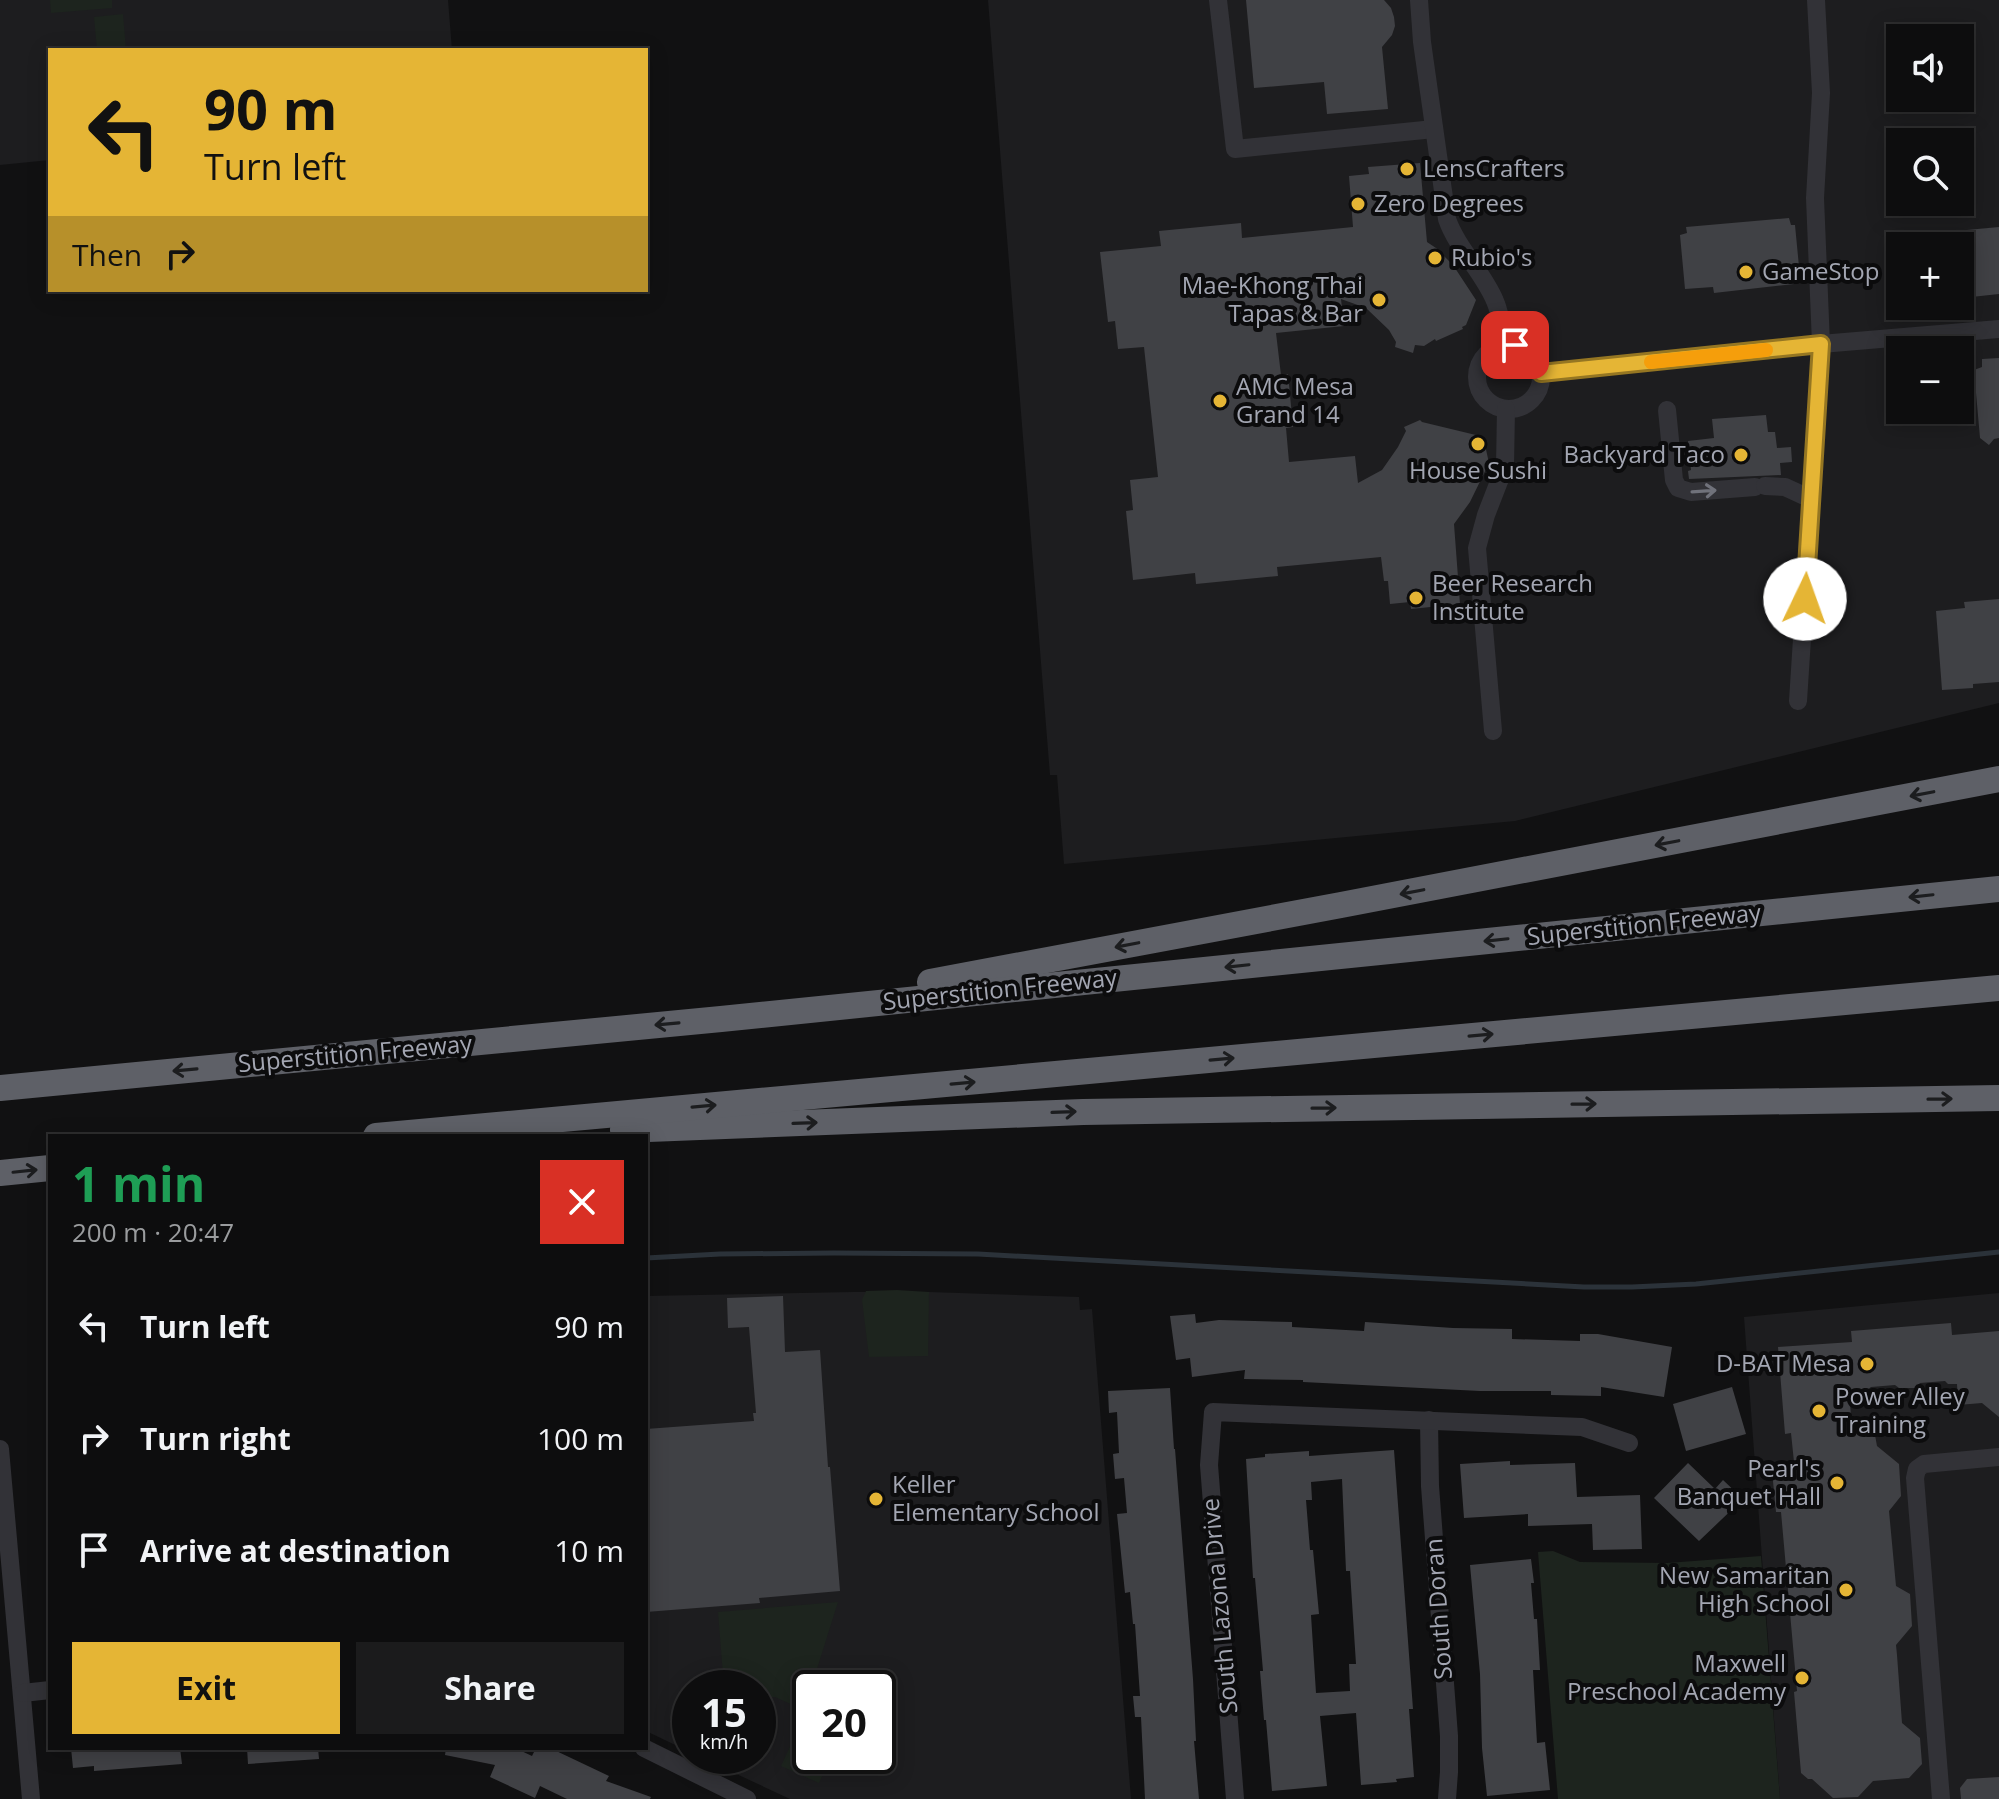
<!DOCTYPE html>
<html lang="en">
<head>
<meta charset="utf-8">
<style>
  :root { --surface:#0d0d0e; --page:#1b1b1c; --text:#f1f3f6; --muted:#9a9c9e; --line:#2d2d2e; --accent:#e5b535 }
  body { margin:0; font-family:"Open Sans",sans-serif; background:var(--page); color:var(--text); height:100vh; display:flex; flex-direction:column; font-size:30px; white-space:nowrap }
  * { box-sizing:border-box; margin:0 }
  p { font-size:26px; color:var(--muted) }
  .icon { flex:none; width:44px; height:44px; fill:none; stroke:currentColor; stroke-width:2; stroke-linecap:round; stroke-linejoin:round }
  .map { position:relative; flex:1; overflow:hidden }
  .sheet { position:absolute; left:48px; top:1134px; width:600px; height:616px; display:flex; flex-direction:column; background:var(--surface); border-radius:0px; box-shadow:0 4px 20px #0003,0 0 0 2px var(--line) }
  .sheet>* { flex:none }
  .guide { position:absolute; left:48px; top:48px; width:600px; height:244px; border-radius:0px; box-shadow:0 4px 20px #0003,0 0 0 2px var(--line); background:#e5b535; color:#111; overflow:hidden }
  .fabs { position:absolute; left:1886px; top:24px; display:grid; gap:16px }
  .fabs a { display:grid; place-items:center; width:88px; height:88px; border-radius:0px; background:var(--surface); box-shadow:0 4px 20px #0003,0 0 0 2px var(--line); font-size:40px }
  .speed { position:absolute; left:672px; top:1670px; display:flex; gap:16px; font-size:40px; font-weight:700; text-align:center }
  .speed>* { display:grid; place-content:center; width:104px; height:104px; border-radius:50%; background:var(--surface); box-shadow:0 4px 20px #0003,0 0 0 2px var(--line); line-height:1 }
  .speed small { font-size:20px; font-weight:400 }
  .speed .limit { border:4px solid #111; border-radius:12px; background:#fff; color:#111 }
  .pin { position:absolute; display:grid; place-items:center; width:68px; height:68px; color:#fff; margin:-34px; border-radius:16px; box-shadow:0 4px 12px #0006 }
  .me { position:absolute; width:88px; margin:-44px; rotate:3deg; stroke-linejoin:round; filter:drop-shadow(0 0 6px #0008) }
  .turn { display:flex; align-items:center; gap:28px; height:168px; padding:0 24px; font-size:36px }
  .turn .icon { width:104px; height:104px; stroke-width:2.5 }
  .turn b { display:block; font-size:56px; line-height:68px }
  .then { display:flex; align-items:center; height:76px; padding:0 24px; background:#0003; gap:16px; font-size:30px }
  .round { display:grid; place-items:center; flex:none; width:84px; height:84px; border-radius:0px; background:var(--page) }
  .headline { display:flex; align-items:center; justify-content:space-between; height:136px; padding:0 24px }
  h1 { font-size:48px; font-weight:700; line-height:60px; color:#1e9e55 }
  .action { display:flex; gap:16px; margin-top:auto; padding:16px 24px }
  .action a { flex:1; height:92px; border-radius:0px; background:var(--accent); color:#111; font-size:32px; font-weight:700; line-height:92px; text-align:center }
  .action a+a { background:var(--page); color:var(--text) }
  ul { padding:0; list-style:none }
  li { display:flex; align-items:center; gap:24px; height:112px; padding:0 24px }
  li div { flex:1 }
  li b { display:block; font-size:30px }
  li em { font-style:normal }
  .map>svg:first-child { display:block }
  .built { fill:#1d1d1f; fill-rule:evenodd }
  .green { fill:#1d241e }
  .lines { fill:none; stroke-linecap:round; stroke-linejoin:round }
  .stream { stroke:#2b3239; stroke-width:5 }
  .building { fill:#404145; fill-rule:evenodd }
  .minor { stroke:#323237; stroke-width:18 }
  .highway { stroke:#5e6067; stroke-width:26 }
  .oneway { stroke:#70727b }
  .oneway2 { stroke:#1c1d1f }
  .route-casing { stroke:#957622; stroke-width:20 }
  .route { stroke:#e5b535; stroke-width:14 }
  .slow { stroke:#f59e0b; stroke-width:14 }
  .poi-dot { fill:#e5b535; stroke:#0c0c0d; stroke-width:3 }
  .labels { text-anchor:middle; stroke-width:8; stroke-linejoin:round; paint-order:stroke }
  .poi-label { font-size:24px; fill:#a3a6b2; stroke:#0c0c0d; text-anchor:start }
  .street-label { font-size:24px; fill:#a3a6b2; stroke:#0c0c0d }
</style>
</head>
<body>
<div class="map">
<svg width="1999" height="1799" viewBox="0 0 1999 1799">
  <rect width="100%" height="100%" fill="#111112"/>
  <g class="built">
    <path d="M0,0H448L452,50H50V160L0,165Z"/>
    <path d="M988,0H1999V703L1515,821L1064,864L1057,775H1050ZM1900,38H1960V98H1900ZM1900,142H1960V202H1900ZM1900,246H1960V306H1900ZM1900,350H1960V410H1900Z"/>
    <path d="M853,1292H929L1079,1297L1080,1310L1092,1309L1131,1799H790L698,1756H758V1688H690V1752L646,1731V1296ZM810,1688H878V1756H810Z"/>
    <path d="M1999,1293V1799H1780L1744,1317Z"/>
  </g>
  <g class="green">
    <path d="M50,0H112V8L51,13Z"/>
    <path d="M123,14L126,50H97L94,17Z"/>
    <path d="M897,1290L929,1292L928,1356L869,1357L862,1300L866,1291Z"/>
    <path d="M1553,1551L1580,1562L1667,1563L1761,1556L1780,1799H1558L1538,1552Z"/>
    <path d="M838,1602L804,1710L775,1697H770L769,1706L758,1705V1688H724L718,1612Z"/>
    <path d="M805,1714L810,1716V1756H831L819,1783L781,1766Z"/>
  </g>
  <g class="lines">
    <path class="stream" d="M646,1258L720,1254L834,1253L978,1254L1584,1287H1632L1696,1284L1999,1252"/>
  </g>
  <g class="building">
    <path d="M1246,0H1384L1391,8L1394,17L1395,26L1392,35L1382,47L1388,109L1327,114L1324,82L1254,88Z"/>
    <path d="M1420,163L1427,242L1436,248L1453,265L1476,300L1466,325L1462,327L1463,329L1436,341L1435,339L1424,346L1415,345L1413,353L1395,347L1396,342L1389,330L1366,308L1341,299L1344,326L1276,333L1281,375L1288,374L1293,427L1286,428L1289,462L1355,456L1358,483L1382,470L1398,447L1406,431L1404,427L1420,420L1422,422L1480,436L1479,441L1485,445L1489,463L1470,502L1454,524L1460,604L1411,609L1410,602L1390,604L1388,581H1384L1381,557L1277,567L1278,576L1196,584L1195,573L1133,580L1126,511L1133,510L1130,480L1158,477L1144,347L1118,349L1115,321L1108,322L1100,252L1161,246L1159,231L1241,223L1242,238L1353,227L1349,176L1369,174L1368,167Z"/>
    <path d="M1789,218L1791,225H1795L1800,277H1795L1794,284L1714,293L1713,287L1685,289L1680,235L1687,233L1686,227Z"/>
    <path d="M1999,227V294L1962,298L1960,246H1957L1956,231Z"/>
    <path d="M1999,358V438L1994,439L1989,445L1980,438L1974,370L1982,367V359Z"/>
    <path d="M1766,415L1768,432H1775L1777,448L1791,447L1792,462L1780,463L1781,475L1689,479L1688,471L1691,470L1688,441L1714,438L1712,419Z"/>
    <path d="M1999,599V682L1973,684V688L1942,690L1936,611L1965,608L1964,602Z"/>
    <path d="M783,1296L785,1352L820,1350L828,1467H830L840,1591L759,1598L760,1603L646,1612V1429L754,1421L753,1413H756L749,1327L728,1328L727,1298Z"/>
    <path d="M1195,1314L1196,1323L1219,1320L1292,1322V1327L1364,1331L1365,1322L1453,1328L1512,1329V1339L1580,1341V1334H1598L1672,1347L1664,1397L1601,1387V1396L1551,1395V1391H1480L1303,1382V1380L1244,1379L1245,1370L1192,1377L1190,1358L1176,1360L1170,1316Z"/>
    <path d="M1951,1323L1952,1335L1999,1331V1417L1982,1403L1958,1405L1957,1384H1948L1945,1381L1920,1383L1915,1388H1899L1895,1385L1871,1387L1850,1404L1852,1427L1867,1437L1875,1435L1877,1446L1899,1464L1901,1496L1889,1511L1896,1586L1910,1594L1912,1626L1896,1645L1897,1655L1902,1723L1920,1738L1922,1764L1909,1778L1873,1781L1858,1797L1833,1798L1812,1779H1808L1801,1773L1794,1692L1797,1691L1781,1512H1776L1772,1471L1791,1469L1790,1463L1794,1462L1791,1433L1785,1434L1778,1347L1852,1342L1851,1331Z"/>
    <path d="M1732,1387L1746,1434L1686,1451L1673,1404Z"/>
    <path d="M1170,1388L1174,1449H1175L1193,1679L1196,1741H1194L1199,1799H1145L1141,1717H1135L1133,1696H1140L1135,1624H1133L1130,1592L1125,1593L1117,1514L1127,1513L1124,1478L1115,1479L1113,1454L1119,1453L1117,1412L1109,1413L1108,1391Z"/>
    <path d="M1394,1450L1413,1709H1409L1414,1777L1396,1779L1397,1782L1361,1785L1356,1713L1320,1716L1327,1786L1272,1791L1266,1720H1264L1260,1671H1263L1255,1578H1253L1246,1459L1265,1457V1454L1309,1451V1456ZM1342,1479L1346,1571H1350L1356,1664H1349L1350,1691L1316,1693L1311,1615L1319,1614L1313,1550H1310L1306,1500H1312L1311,1482Z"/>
    <path d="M1510,1461V1465L1575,1463L1577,1497L1640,1495L1642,1549L1593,1550L1592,1524L1528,1526V1514L1464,1518L1460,1464Z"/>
    <path d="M1688,1463L1715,1489L1723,1480L1743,1499L1699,1541L1654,1498Z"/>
    <path d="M1531,1559L1534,1583H1531L1534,1619H1537L1540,1670H1533L1537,1743L1545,1742L1550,1790L1487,1796L1482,1748L1480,1674L1470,1565Z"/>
    <path d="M71,1748H180L182,1764L94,1771V1766L73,1768Z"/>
    <path d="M247,1748H318L319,1759L248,1764Z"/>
    <path d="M446,1748H515L532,1756L536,1748H550L609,1776L606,1781L651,1797L650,1799H567L540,1786L535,1798L490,1777L495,1765L445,1755Z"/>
    <path d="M1999,1777V1799H1961L1960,1788L1967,1779Z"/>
  </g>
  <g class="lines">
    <g class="minor">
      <path d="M1218,0L1235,149L1434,129"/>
      <path d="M1419,0L1422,42L1447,219C1457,248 1483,272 1495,301C1501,314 1502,331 1505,345"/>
      <circle cx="1509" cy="377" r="32"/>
      <path d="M1541,373L1821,344L1999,329"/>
      <path d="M1667,410L1674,480L1678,488L1691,492L1755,487"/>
      <path d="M1765,486L1785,487L1811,499"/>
      <path d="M1798,701L1821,344L1815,198L1821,93L1816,0"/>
      <path d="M1493,731L1477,548L1486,515L1505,466L1506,409"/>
      <path d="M1429,1420L1430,1486L1449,1736V1772L1447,1799"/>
      <path d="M0,1449L31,1799"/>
      <path d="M23,1693L50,1690"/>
      <path d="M644,1748L747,1799"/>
      <path d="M1235,1799L1209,1465L1213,1412L1582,1427L1629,1443"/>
      <path d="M1941,1799L1915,1478L1917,1469L1924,1464L1999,1457"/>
    </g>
    <g class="highway">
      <path d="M930,982L1341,905L1999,779"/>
      <path d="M0,1088L721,1019L1999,889"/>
      <path d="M623,1130L1083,1112L1999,1098"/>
      <path d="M376,1136L1999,988"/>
      <path d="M0,1173L50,1168"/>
    </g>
  </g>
  <defs><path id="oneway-shaft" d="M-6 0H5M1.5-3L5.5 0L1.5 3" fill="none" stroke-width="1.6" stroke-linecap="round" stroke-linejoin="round" transform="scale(2)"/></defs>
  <use class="oneway" href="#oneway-shaft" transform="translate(1704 491) rotate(-4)"/>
  <g class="oneway2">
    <use href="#oneway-shaft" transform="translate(1922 794) rotate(169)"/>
    <use href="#oneway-shaft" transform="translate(1667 843) rotate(169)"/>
    <use href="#oneway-shaft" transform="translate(1412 892) rotate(169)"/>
    <use href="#oneway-shaft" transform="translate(1921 896) rotate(174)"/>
    <use href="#oneway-shaft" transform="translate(1496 940) rotate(174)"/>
    <use href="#oneway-shaft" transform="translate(1127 945) rotate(169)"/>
    <use href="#oneway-shaft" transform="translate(1237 966) rotate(174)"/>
    <use href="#oneway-shaft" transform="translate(667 1024) rotate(175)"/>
    <use href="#oneway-shaft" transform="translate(1481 1035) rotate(-5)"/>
    <use href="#oneway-shaft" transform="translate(1222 1059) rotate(-5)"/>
    <use href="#oneway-shaft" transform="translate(185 1070) rotate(175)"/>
    <use href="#oneway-shaft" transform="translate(963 1083) rotate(-5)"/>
    <use href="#oneway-shaft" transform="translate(1940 1099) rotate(-1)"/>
    <use href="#oneway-shaft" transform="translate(1584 1104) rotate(-1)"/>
    <use href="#oneway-shaft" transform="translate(704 1106) rotate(-5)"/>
    <use href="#oneway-shaft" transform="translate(1324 1108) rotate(-1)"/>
    <use href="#oneway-shaft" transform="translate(1064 1112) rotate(-2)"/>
    <use href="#oneway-shaft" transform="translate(805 1123) rotate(-2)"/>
    <use href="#oneway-shaft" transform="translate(25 1171) rotate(-6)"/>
  </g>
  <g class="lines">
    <defs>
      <path id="route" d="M1515,345C1529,351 1537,358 1541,373L1821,344L1805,599"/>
    </defs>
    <use href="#route" class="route-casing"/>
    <use href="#route" class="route"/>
    <path class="slow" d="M1651,362L1766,350"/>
  </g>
  <g class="poi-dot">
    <circle cx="1407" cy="169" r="8"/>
    <circle cx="1358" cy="204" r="8"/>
    <circle cx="1435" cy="258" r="8"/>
    <circle cx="1746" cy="272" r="8"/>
    <circle cx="1379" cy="300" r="8"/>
    <circle cx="1220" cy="401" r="8"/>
    <circle cx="1478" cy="444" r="8"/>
    <circle cx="1741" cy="455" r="8"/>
    <circle cx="1416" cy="598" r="8"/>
    <circle cx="1867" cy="1364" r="8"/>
    <circle cx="1819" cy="1411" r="8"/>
    <circle cx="1837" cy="1483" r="8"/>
    <circle cx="876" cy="1499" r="8"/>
    <circle cx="1846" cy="1590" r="8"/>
    <circle cx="1802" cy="1678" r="8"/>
  </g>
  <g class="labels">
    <g class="poi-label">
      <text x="1423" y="177">LensCrafters</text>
      <text x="1374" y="212">Zero Degrees</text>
      <text x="1451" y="266">Rubio's</text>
      <text x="1762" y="280">GameStop</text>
      <text x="1363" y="294" text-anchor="end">Mae-Khong Thai<tspan x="1363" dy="28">Tapas &amp; Bar</tspan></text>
      <text x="1236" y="395">AMC Mesa<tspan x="1236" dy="28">Grand 14</tspan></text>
      <text x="1725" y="463" text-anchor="end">Backyard Taco</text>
      <text x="1478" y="479" text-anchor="middle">House Sushi</text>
      <text x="1432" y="592">Beer Research<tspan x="1432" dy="28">Institute</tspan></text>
      <text x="1851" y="1372" text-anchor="end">D-BAT Mesa</text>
      <text x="1835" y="1405">Power Alley<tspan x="1835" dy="28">Training</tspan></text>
      <text x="1821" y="1477" text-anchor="end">Pearl's<tspan x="1821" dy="28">Banquet Hall</tspan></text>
      <text x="892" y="1493">Keller<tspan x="892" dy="28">Elementary School</tspan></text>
      <text x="1830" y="1584" text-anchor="end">New Samaritan<tspan x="1830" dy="28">High School</tspan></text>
      <text x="1786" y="1672" text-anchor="end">Maxwell<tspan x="1786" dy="28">Preschool Academy</tspan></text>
    </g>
    <g class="street-label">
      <text transform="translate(1644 925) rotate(-6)" y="8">Superstition Freeway</text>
      <text transform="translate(1000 990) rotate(-6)" y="8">Superstition Freeway</text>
      <text transform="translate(355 1054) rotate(-5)" y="8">Superstition Freeway</text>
      <text transform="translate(1220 1606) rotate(-95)" y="8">South Lazona Drive</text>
      <text transform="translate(1439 1609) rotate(-94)" y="8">South Doran</text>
    </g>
  </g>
</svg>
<div class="fabs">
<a><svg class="icon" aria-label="sound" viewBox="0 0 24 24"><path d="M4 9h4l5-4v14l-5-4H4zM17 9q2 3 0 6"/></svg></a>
<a><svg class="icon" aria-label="search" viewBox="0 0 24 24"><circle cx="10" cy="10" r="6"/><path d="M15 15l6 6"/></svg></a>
<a>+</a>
<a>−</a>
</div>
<div class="speed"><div>15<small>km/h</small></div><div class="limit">20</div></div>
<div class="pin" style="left:1515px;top:345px;background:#d93025"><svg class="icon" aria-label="arrive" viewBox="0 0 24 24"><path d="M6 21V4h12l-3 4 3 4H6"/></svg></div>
<svg class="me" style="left:1805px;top:599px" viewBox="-20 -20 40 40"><circle r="19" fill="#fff"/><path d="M0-13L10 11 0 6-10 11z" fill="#e5b535"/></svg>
<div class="guide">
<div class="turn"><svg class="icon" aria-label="left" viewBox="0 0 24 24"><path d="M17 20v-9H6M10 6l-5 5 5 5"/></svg><div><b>90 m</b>Turn left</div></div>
<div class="then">Then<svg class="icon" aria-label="right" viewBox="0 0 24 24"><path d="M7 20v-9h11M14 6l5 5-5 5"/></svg></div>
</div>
<section class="sheet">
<div class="headline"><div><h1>1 min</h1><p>200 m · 20:47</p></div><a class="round" style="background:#d93025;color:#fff"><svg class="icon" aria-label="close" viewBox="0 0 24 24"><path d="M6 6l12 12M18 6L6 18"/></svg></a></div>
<ul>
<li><svg class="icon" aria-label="left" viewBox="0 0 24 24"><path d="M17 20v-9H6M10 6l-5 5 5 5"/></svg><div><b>Turn left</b></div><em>90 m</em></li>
<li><svg class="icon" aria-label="right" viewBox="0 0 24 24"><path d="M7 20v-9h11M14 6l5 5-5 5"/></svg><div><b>Turn right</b></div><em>100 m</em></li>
<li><svg class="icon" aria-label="arrive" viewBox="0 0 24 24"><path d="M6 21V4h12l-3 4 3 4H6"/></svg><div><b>Arrive at destination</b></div><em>10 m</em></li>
</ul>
<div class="action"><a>Exit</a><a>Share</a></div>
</section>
</div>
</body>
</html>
